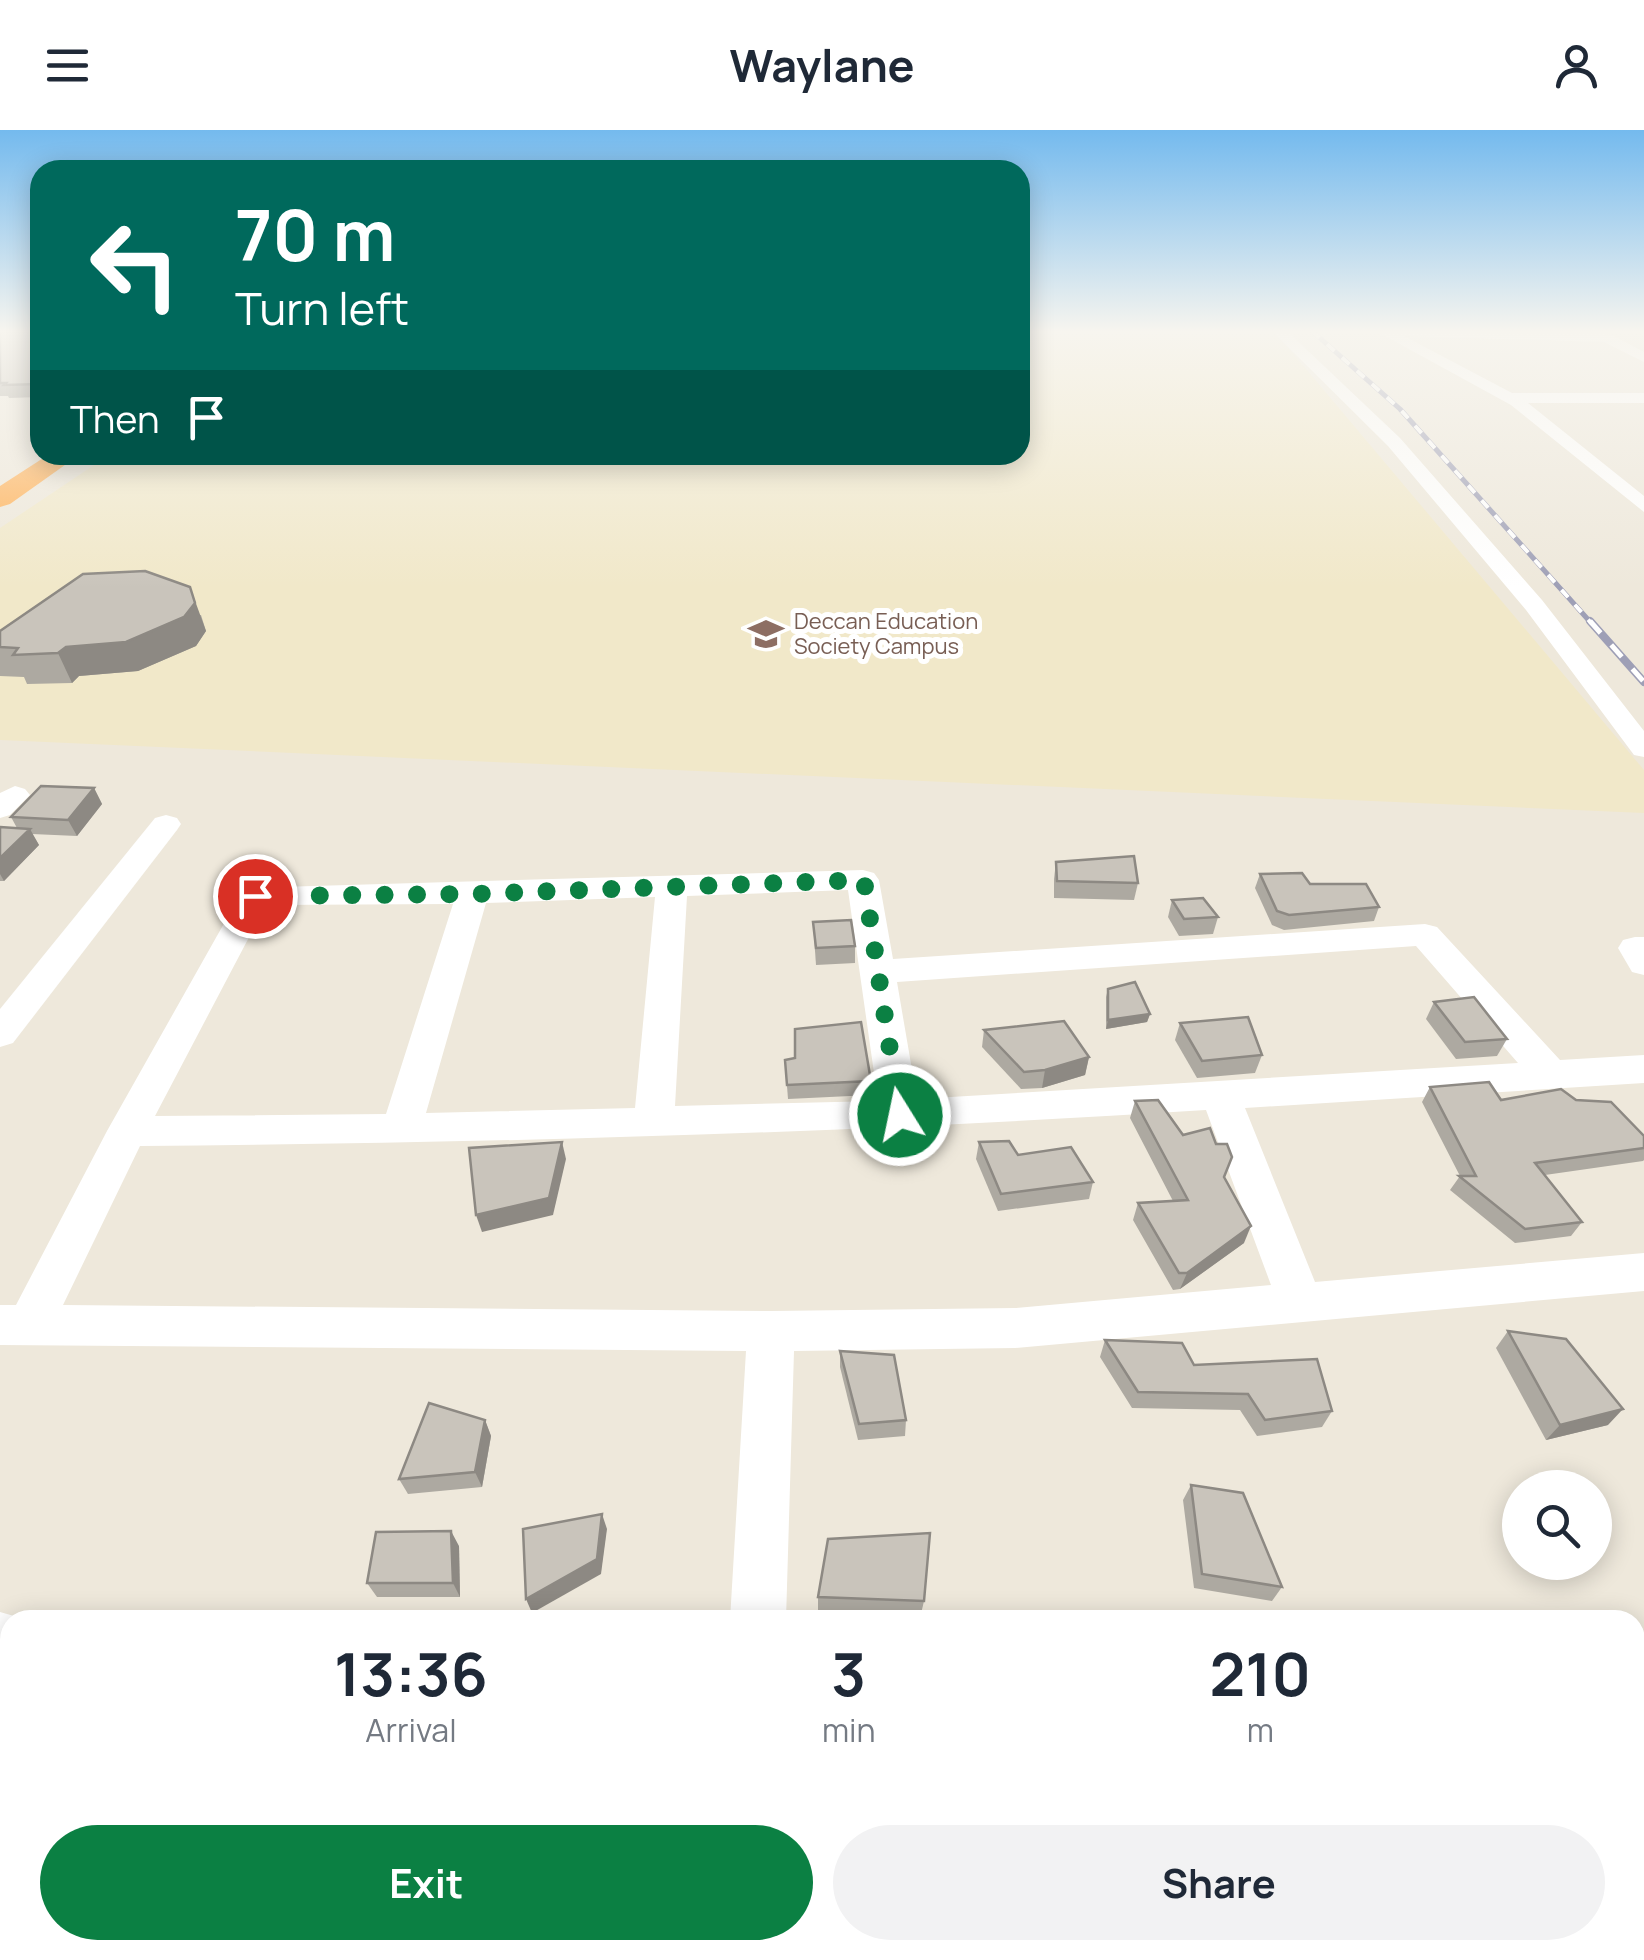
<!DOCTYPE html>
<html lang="en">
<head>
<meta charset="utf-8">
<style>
  :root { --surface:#fff; --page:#f2f2f3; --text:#1f2937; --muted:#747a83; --accent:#0b8043 }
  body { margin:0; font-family:Manrope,sans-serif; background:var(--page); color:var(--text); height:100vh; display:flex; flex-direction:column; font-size:38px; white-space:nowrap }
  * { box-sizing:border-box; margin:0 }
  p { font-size:32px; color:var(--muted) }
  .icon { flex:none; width:55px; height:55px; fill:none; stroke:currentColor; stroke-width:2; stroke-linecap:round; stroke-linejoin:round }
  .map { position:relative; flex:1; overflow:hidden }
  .sheet { position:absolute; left:0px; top:1480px; width:1645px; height:350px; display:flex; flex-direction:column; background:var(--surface); border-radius:30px 30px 0 0; box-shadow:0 5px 25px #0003 }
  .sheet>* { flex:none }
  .guide { position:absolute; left:30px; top:30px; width:1000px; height:305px; border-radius:30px; box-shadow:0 5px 25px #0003; background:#00695c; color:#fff; overflow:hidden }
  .buttons { position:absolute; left:1502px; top:1340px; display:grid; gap:20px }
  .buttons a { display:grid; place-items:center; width:110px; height:110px; border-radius:50%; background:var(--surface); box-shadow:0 5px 25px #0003; font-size:50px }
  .pin { position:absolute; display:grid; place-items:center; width:85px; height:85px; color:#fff; margin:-42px; border:5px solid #fff; border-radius:50%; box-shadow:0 2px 10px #0007 }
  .me { position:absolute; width:110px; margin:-55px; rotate:350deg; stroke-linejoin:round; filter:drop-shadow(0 0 8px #0008) }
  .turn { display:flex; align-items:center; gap:35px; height:210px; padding:0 40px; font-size:45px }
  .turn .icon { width:130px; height:130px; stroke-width:2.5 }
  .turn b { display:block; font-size:70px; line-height:85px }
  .then { display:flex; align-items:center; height:95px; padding:0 40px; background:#0003; gap:20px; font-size:38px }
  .eta { display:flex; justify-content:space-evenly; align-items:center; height:170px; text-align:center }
  .eta b { font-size:60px; font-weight:700; line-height:70px }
  .primary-button { display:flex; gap:20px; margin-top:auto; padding:20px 40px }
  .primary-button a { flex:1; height:115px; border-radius:60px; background:var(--accent); color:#fff; font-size:40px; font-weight:700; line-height:115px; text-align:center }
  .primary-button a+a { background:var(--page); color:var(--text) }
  header { display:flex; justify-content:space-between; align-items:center; height:130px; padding:0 40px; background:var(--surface); font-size:45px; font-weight:700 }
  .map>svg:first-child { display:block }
  .education { fill:#f1e8c9 }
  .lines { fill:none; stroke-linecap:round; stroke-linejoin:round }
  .street { fill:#fff; fill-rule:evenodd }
  .highway { fill:#ffb055; fill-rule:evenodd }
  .rail-far1-casing { stroke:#9e9fb6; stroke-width:5 }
  .rail-casing { stroke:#9e9fb6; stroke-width:8 }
  .rail-far1 { stroke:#fff; stroke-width:4; stroke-dasharray:10; stroke-linecap:butt }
  .rail { stroke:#fff; stroke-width:5; stroke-dasharray:16; stroke-linecap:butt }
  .wall { fill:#ada9a1 }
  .shaded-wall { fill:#8d8983 }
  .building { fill:#c9c4bb; stroke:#8d8983; stroke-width:2.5 }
  .route { stroke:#0b8043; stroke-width:18; stroke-dasharray:0 32.4 }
  .labels { text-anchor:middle; stroke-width:10; stroke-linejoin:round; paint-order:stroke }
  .far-education-label { font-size:22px; fill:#785e54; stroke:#fff; text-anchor:start }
</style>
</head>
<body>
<header><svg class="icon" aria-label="menu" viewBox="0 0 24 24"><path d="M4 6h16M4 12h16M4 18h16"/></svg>Waylane<svg class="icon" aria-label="person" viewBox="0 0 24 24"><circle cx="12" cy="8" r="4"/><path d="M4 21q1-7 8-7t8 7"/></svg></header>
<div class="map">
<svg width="1644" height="1830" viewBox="0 0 1644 1830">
  <rect width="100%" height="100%" fill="#eee8db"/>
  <path class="education" d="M1020,201H1274L1644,640V683L0,610V398L109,325H1020Z"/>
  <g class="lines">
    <g class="street">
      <path d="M1272,201H1287L1400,308L1542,470L1644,601V627L1634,625L1526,480L1388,316Z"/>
      <path d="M1376,201H1583L1612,205L1644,222V232L1604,212L1404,206L1512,263H1644V273H1528L1644,366V382L1511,275Z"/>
      <path d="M15,656L25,659L30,665L10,685L0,688V663Z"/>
      <path d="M166,685L177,688L181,694L177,700L13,913L0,917V879L155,688Z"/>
      <path d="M863,740L874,743L879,750L893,829L1425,794L1437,797L1560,930L1644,925V953L1245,978L1315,1152L1644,1123V1161L1015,1218L794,1221L786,1490H730L746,1221L0,1215V1175H16L107,1001L244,758ZM848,760L878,971L675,976L687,766ZM655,767L635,978L426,983L486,773ZM453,774L386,984L155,986L266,775ZM1416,816L1518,933L917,969L897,852ZM1206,980L1271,1155L1015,1178L771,1181L63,1175L140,1016C496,1013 851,1003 1206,980Z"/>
      <path d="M1635,807H1644V845L1632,842L1618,818L1623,810Z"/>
      <path d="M0,1482L28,1490H10V1540H0Z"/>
      <rect x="1635" y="1513" width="9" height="58"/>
      <path d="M709,1820H777L776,1830H708Z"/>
    </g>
    <path class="highway" d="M48,325H79L10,374L0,377V356Z"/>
    <defs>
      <path id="rail-far1" d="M1312,201L1400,279L1592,494"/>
      <path id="rail" d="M1590,491L1644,552"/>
    </defs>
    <use href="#rail-far1" class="rail-far1-casing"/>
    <use href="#rail" class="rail-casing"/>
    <use href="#rail-far1" class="rail-far1"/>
    <use href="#rail" class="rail"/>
  </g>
  <g class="wall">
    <path d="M0,201H40V267L9,268L8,266H0Z"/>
    <path d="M201,485L206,501L196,516L138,541L79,546L72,553L27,554L24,547L0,546V501Z"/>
    <path d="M94,658L102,674L77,706L32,704L39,715L4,751H0V697L17,698L11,687Z"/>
    <path d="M1056,732L1138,753L1134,770L1054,768V749Z"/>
    <path d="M1260,744L1310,754L1379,777L1374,791L1284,800L1272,795L1255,758Z"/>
    <path d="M1172,770L1218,787L1213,804L1179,806L1168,787Z"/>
    <path d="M813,792L855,816V833L816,835Z"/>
    <path d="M1108,859L1150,884L1147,892L1106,899V867Z"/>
    <path d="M1434,872L1507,909L1497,926L1456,929L1426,889Z"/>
    <path d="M1180,893L1262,925L1255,943L1197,948L1175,910Z"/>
    <path d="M984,900L1089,927L1085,945L1042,958L1021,959L982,917Z"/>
    <path d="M785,930L871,951V965L788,969Z"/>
    <path d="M1430,957L1501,970L1644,1006V1030L1643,1031L1545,1045L1582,1092L1571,1106L1515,1113L1450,1060L1460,1046L1422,972Z"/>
    <path d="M1135,971L1183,1005L1225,1048L1244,1113L1180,1159L1173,1160L1133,1090L1138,1073L1173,1071L1130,988Z"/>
    <path d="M979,1012L1093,1052L1089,1069L998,1081L976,1029Z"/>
    <path d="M1508,1201L1608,1295L1546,1310L1496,1218Z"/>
    <path d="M1105,1210L1194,1235L1332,1281L1322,1297L1257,1306L1240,1280L1132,1278L1100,1227Z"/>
    <path d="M840,1221L906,1290L905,1306L858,1310L840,1237Z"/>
    <path d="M485,1290L491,1306L482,1357L408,1364L399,1349Z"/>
    <path d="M1191,1355L1282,1457L1272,1471L1194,1458L1183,1370Z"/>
    <path d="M459,1416L460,1467H377L367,1453Z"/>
    <path d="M818,1467L924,1471L921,1484L818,1480Z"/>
    <path d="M1593,1820H1635L1644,1830H1593L1589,1822Z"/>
  </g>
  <g class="shaded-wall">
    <path d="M190,457L206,501L196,516L138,541L79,546L72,553L58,523L66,517Z"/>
    <path d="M94,658L102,674L77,706L68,690Z"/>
    <path d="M30,699L39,715L4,751L0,744V728Z"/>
    <path d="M1150,884L1147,892L1106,899L1108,890Z"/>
    <path d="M1089,927L1085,945L1042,958L1045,940Z"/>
    <path d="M562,1012L566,1029L553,1085L482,1102L476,1085Z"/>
    <path d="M1251,1096L1244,1113L1180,1159L1187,1143Z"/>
    <path d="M1623,1279L1608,1295L1546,1310L1560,1295Z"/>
    <path d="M485,1290L491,1306L482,1357L475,1342Z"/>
    <path d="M602,1384L607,1399L601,1444L532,1483L526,1469Z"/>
    <path d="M451,1401L459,1416L460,1467L453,1453Z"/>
  </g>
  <g class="building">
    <path d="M0,201H40V254L4,255L6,253H0Z"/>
    <path d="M145,441L190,457L195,473L184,487L126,512L66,517L58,523L13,525L18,518L0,517V501L83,444Z"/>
    <path d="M41,656L94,658L68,690L11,687Z"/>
    <path d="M0,697L30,699L0,728Z"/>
    <path d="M1134,726L1138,753L1057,751L1056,732Z"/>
    <path d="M1302,743L1310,754H1366L1379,777L1289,785L1277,781L1260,744Z"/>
    <path d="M1203,768L1218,787L1184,789L1172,770Z"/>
    <path d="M851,790L855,816L816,818L813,792Z"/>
    <path d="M1135,852L1150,884L1108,890V859Z"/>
    <path d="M1474,867L1507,909L1465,912L1434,872Z"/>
    <path d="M1248,887L1262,925L1202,931L1180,893Z"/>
    <path d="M1064,891L1089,927L1045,940L1024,942L984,900Z"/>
    <path d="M861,892L871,951L787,955L785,930L795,928V899Z"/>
    <path d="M1489,952L1501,970L1561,959L1576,970L1611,972L1644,1006V1018L1535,1033L1582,1092L1525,1099L1459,1046H1476L1430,957Z"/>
    <path d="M1158,970L1183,1005L1210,998L1216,1014H1227L1232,1027L1224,1047L1251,1096L1187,1143H1179L1138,1073L1188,1070L1135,971Z"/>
    <path d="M1009,1011L1018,1025L1071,1017L1093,1052L1001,1064L979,1012Z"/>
    <path d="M562,1012L549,1068L476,1085L469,1018Z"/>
    <path d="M1508,1201L1566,1209L1623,1279L1560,1295Z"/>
    <path d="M1105,1210L1182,1213L1194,1235L1317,1229L1332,1281L1265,1290L1248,1264L1138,1262Z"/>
    <path d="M840,1221L894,1225L906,1290L859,1294Z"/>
    <path d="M429,1273L485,1290L475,1342L399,1349Z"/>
    <path d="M1191,1355L1243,1363L1282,1457L1202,1444Z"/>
    <path d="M602,1384L597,1429L526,1469L523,1399Z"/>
    <path d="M451,1401L453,1453H367L376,1402Z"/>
    <path d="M930,1403L924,1471L818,1467L828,1409Z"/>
    <path d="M1644,1802V1830H1641L1635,1819V1804Z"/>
    <path d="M812,1820H856L858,1830H814Z"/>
  </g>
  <linearGradient id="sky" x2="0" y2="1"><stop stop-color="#74baee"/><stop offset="0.44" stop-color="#f7f5ef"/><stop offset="1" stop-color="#f7f5ef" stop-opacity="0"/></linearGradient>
  <rect width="1644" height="458" fill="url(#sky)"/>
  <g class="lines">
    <path class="route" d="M255,766L472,764L864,750L900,985"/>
  </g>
  <defs>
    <symbol id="university-bare" viewBox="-9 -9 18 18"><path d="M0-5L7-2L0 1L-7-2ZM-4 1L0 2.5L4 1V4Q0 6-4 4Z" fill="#8d6e63" stroke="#fff" stroke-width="2.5" paint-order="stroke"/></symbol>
  </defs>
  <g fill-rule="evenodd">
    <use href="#university-bare" x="741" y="479" width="50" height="50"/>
  </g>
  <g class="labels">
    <g class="far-education-label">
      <text x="794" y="499">Deccan Education<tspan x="794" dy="25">Society Campus</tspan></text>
    </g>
  </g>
</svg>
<div class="buttons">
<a><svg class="icon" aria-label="search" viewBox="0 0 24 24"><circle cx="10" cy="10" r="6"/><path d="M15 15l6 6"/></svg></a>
</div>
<div class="pin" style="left:255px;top:766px;background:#d93025"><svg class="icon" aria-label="arrive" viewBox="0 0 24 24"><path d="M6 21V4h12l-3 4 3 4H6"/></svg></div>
<svg class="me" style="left:900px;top:985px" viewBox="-20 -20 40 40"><circle r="17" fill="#0b8043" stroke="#fff" stroke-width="3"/><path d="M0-11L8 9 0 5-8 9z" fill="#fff"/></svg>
<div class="guide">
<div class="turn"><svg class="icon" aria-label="left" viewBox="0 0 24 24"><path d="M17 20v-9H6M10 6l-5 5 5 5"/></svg><div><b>70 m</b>Turn left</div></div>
<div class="then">Then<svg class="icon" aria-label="arrive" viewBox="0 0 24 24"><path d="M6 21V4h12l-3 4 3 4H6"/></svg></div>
</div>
<section class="sheet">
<div class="eta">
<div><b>13:36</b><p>Arrival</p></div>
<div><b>3</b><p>min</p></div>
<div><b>210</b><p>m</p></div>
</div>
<div class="primary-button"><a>Exit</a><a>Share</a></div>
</section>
</div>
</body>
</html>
